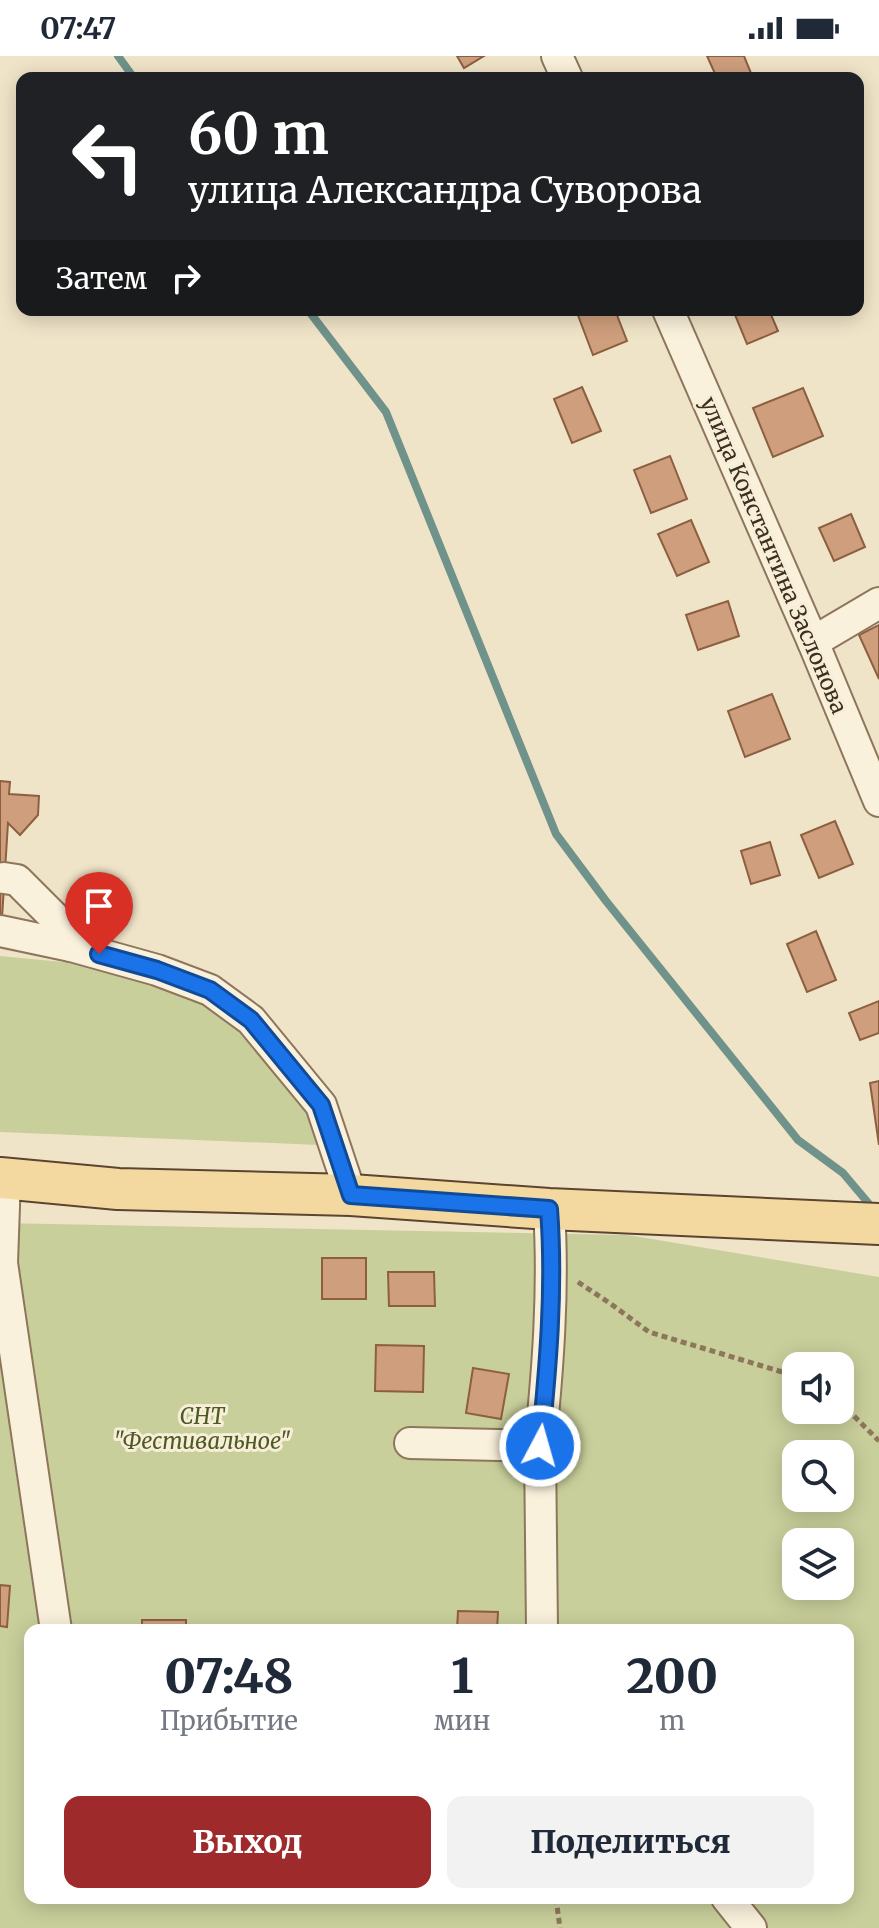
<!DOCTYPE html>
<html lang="ru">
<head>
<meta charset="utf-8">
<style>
  :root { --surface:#fff; --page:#f2f2f3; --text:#1f2937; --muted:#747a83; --accent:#9e2a2b }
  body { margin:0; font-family:Merriweather,serif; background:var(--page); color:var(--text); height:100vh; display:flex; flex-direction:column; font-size:30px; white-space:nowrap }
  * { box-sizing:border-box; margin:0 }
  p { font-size:26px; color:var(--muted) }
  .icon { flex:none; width:44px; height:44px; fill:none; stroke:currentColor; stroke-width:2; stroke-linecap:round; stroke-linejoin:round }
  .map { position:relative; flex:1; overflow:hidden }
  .side { position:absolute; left:24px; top:1568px; width:830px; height:280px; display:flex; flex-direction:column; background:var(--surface); border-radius:16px; box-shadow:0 4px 20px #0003 }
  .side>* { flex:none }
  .top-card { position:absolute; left:16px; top:16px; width:848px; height:244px; border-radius:16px; box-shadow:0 4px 20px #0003; background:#202124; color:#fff; overflow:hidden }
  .buttons { position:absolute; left:782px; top:1296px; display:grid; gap:16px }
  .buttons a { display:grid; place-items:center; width:72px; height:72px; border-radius:16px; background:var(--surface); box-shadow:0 4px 20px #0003; font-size:40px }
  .pin { position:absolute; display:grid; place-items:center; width:68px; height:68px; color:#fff; margin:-82px -34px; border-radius:50% 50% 50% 0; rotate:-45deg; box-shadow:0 0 8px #0007 }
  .pin .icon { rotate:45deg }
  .me { position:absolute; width:88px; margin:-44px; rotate:6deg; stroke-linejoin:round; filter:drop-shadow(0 0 6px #0008) }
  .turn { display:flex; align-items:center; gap:28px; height:168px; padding:0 40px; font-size:36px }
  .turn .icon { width:104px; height:104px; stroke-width:2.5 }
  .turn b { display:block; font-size:56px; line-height:68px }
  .then { display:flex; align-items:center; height:76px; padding:0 40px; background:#0003; gap:16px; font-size:30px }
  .eta { display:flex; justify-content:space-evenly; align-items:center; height:136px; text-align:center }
  .eta b { font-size:48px; font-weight:800; line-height:56px }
  .primary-button { display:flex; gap:16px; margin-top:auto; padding:16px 40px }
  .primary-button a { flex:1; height:92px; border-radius:16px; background:var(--accent); color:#fff; font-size:32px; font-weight:800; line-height:92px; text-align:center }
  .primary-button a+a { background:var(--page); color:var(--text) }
  .status { display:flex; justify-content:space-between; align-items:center; height:56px; padding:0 40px; background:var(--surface); direction:ltr }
  .status svg { height:22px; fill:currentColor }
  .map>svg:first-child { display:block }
  .green { fill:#c9cf9b; fill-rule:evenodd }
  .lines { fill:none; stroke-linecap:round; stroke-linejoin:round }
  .stream { stroke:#6f938a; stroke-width:8 }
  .building { fill:#cf9f7d; stroke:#8d5f41; stroke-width:2 }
  .minor-casing { stroke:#8d765c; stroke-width:34 }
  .major-casing { stroke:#5b4430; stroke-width:44 }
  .path { stroke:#8d765c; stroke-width:5; stroke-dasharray:6 4; stroke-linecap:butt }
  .minor { stroke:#faf1dc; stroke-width:30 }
  .major { stroke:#f3d9a0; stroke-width:40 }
  .route-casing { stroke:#114b97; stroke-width:20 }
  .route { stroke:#1a73e8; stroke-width:14 }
  .labels { text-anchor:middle; stroke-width:6; stroke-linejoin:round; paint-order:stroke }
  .street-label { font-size:22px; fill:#3d2e20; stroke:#f7eed8 }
  .park-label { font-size:22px; font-style:italic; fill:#4d5a26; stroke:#f7eed8 }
</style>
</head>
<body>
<div class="status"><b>07:47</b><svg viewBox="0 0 49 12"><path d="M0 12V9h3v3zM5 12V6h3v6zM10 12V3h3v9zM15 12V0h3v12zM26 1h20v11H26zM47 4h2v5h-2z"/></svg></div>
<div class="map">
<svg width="879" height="1872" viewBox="0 0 879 1872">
  <rect width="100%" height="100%" fill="#f0e4c8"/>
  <g class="green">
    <path d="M0,900L220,921L276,987L315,1044L319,1089L0,1076Z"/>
    <path d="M0,1167L628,1179L879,1221V1872H0ZM796,1310H840V1354H796ZM796,1398H840V1442H796ZM796,1486H840V1530H796ZM30,1574H848V1842H30Z"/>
  </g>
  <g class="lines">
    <g class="stream">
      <path d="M118,0L134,22"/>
      <path d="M308,254L386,356L556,778L606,845L798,1084L843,1117L875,1155"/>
    </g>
  </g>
  <g class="building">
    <path d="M457,0H484L464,12Z"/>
    <path d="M707,0H744L753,22H717Z"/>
    <path d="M576,254H615L627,285L593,299Z"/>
    <path d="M733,254H769L778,275L747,288Z"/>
    <path d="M582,331L601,375L572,387L554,343Z"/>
    <path d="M803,332L823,380L773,401L753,352Z"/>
    <path d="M670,400L687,443L651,457L634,414Z"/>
    <path d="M851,458L865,491L834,505L819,472Z"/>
    <path d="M691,464L709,506L677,520L658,478Z"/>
    <path d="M728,545L739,580L698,594L686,559Z"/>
    <path d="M879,569V623L859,579Z"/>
    <path d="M772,638L790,683L745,701L728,655Z"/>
    <path d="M0,725L10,726L9,738L39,740L38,759L20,779L8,767L2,862H0Z"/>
    <path d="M835,765L853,808L819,822L801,779Z"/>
    <path d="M770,786L780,819L751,828L741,795Z"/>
    <path d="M816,875L836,924L807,936L787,888Z"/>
    <path d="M879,945V977L860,984L849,957Z"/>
    <path d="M879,1025V1089L870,1027Z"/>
    <rect x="322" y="1202" width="44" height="41"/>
    <path d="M388,1216H434L435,1250H389Z"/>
    <path d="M376,1289L424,1290L423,1336L375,1335Z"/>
    <path d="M473,1312L509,1318L501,1363L466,1357Z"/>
    <path d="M0,1529L10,1530L7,1571L0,1570Z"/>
    <path d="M458,1555L498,1556L497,1574H457Z"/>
    <rect x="142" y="1564" width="44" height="10"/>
    <path d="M38,1842H78V1846Z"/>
  </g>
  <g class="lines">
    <defs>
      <g id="minor">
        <path d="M557,0L567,22"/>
        <path d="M668,254L813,586L879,745"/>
        <path d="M813,586L879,547"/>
        <path d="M4,822L17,824L54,861L71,890"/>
        <path d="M0,875L71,890L157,914L210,934L251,964L321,1049L351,1139"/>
        <path d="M5,1122L2,1207L56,1574"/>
        <path d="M410,1387L540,1390C548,1312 554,1232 549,1153"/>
        <path d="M540,1390L542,1574"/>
        <path d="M727,1842L751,1872"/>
      </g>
      <path id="major" d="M0,1122L118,1133L351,1139L549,1153L879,1168"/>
    </defs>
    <use href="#minor" class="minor-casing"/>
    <use href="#major" class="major-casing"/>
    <g class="path">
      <path d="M578,1226L611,1248L649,1276L789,1318L796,1322"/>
      <path d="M840,1346L879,1385"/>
      <path d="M556,1842L560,1872"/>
    </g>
    <use href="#minor" class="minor"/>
    <use href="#major" class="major"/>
  </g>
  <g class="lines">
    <defs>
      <path id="route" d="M99,898L157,914L210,934L251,964L321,1049L351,1139L549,1153C555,1232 548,1312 540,1390"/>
    </defs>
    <use href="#route" class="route-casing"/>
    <use href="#route" class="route"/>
  </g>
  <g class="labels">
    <g class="street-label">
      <text transform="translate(774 499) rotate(67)" y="8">улица Константина Заслонова</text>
    </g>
    <g class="park-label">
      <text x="202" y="1368">СНТ<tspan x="202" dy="25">"Фестивальное"</tspan></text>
    </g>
  </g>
</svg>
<div class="buttons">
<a><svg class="icon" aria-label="sound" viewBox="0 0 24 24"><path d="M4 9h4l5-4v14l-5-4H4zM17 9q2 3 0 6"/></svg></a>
<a><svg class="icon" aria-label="search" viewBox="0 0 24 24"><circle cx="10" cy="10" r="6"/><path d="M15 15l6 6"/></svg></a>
<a><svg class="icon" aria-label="layers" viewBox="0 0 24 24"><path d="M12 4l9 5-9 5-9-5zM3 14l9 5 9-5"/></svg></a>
</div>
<div class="pin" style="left:99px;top:898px;background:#d93025"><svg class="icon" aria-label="arrive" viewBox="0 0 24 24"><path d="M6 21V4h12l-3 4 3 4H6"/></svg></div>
<svg class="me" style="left:540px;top:1390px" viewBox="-20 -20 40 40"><circle r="17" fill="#1a73e8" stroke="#fff" stroke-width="3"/><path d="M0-11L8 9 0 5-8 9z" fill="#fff"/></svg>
<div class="top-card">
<div class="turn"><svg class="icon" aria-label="left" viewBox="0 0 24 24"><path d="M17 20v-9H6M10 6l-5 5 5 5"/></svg><div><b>60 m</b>улица Александра Суворова</div></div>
<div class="then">Затем<svg class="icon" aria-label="right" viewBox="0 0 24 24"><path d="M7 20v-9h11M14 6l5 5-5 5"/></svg></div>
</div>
<section class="side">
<div class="eta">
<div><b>07:48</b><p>Прибытие</p></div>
<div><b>1</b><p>мин</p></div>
<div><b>200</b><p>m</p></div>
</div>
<div class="primary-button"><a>Выход</a><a>Поделиться</a></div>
</section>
</div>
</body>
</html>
